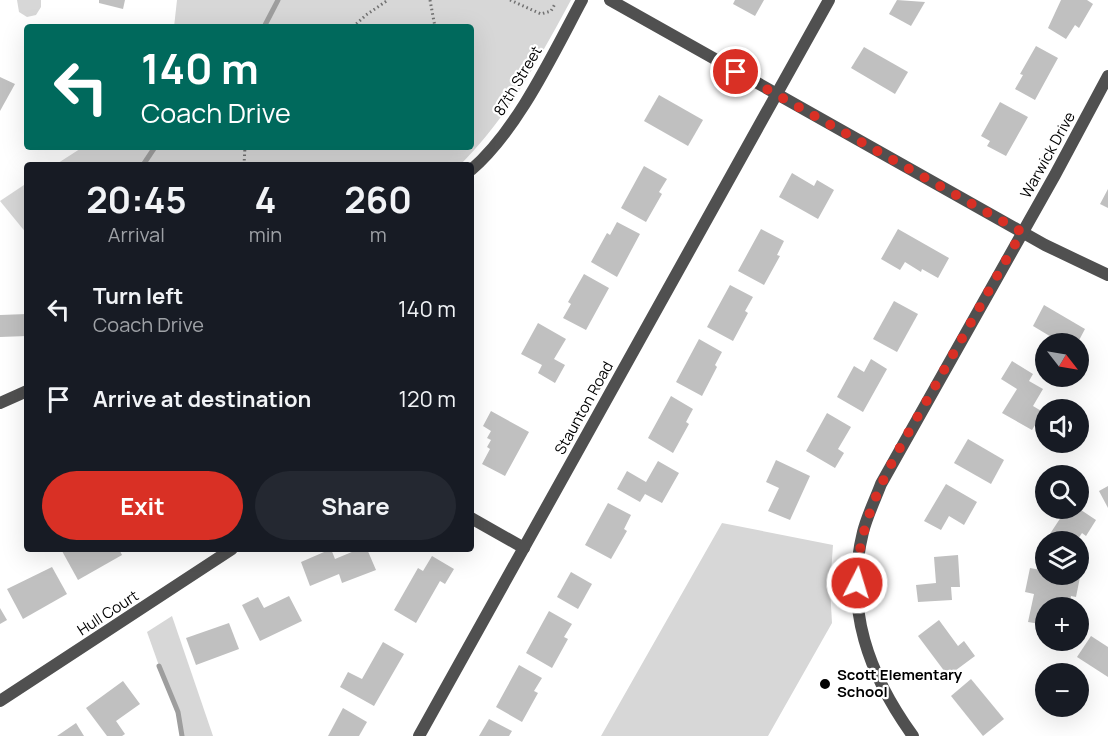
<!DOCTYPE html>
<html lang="en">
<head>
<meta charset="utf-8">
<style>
  :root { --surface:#171b24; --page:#242831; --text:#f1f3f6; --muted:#9ea1a6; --accent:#d93025 }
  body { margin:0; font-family:Manrope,sans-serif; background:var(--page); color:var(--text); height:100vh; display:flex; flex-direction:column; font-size:22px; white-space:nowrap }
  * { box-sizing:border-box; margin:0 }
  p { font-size:20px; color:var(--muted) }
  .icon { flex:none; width:33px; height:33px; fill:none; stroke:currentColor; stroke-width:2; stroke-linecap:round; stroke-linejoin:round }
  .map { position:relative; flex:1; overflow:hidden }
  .drawer { position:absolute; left:24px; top:162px; width:450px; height:390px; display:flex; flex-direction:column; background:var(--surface); border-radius:6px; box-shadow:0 6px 24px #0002 }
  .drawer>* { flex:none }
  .guide { position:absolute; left:24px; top:24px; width:450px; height:126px; border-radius:6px; box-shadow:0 6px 24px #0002; background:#00695c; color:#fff; overflow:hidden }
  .needle { width:39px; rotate:121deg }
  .fabs { position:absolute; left:1035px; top:333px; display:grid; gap:12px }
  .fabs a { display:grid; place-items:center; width:54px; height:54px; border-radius:50%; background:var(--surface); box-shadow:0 6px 24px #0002; font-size:30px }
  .pin { position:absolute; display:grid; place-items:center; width:51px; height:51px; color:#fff; margin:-26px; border:3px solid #fff; border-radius:50%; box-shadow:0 2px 6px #0007 }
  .me { position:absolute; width:66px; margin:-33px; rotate:5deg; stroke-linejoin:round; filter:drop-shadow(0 0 4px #0008) }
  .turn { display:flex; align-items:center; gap:21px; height:126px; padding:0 18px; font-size:27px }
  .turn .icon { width:78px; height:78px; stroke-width:2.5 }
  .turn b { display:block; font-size:42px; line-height:51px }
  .eta { display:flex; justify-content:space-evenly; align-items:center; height:102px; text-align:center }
  .eta b { font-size:36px; font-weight:700; line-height:42px }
  .primary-button { display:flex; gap:12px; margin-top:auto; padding:12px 18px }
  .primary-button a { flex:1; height:69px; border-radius:36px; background:var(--accent); color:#fff; font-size:24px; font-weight:700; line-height:69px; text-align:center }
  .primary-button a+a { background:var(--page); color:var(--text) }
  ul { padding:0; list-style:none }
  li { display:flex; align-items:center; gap:18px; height:90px; padding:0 18px }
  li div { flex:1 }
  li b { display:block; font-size:22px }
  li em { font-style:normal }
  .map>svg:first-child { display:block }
  .green { fill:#d7d7d7 }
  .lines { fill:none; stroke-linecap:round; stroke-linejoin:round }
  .stream { stroke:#9e9e9e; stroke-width:5 }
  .building { fill:#c0c0c0 }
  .path { stroke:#727272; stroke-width:3; stroke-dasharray:1.5 3; stroke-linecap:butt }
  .street { stroke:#505050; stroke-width:12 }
  .route { stroke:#d93025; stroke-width:10; stroke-dasharray:0 18 }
  .poi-dot { fill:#000; stroke:#fff; stroke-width:2 }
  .labels { text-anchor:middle; stroke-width:4.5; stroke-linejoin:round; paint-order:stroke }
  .street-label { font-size:15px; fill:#000; stroke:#fff }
  .poi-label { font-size:15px; font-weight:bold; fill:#000; stroke:#fff; text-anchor:start }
</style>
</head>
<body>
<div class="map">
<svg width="1108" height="736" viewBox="0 0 1108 736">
  <rect width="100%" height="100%" fill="#fff"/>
  <g class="green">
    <path d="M17,0H41V7L36,15L27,17L19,12Z"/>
    <path d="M177,0H571C539,59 508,117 460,165H55L83,147H471V27H174Z"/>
    <path d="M27,183V234L0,201Z"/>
    <path d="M722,523L833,545L830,587L832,623L768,736H601Z"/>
    <path d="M172,616L213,736H184L147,632Z"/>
  </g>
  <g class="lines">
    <g class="stream">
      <path d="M264,27L278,0"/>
      <path d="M143,165L155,147"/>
      <path d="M159,666L178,712L182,736"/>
    </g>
  </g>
  <g class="building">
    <path d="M99,0H125L123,9L99,3Z"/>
    <path d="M735,0H764L755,16L733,4Z"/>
    <path d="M897,0L925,2L911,26L889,14Z"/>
    <path d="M1061,0H1087L1093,4L1079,28L1075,25L1066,39L1048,28Z"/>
    <path d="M1036,46L1058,58L1035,100L1015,89L1023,75L1020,74Z"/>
    <path d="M864,47L908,72L895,94L851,68Z"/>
    <path d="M0,77L15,84L0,111Z"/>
    <path d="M659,95L703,120L688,146L644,121Z"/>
    <path d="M1000,102L1028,117L1006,156L987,146L990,141L981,136Z"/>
    <path d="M644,166L667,179L659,192L662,194L646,222L621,208Z"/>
    <path d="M792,173L814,186L817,180L834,190L818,219L779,197Z"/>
    <path d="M1108,189V208L1100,204Z"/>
    <path d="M617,222L640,234L617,277L591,262L607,233L610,235Z"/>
    <path d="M761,229L784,241L777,255L780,256L764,285L738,271Z"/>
    <path d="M898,229L949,258L938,278L922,269L921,272L905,262L900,270L881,259Z"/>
    <path d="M584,274L609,288L586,330L563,318L571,304L568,302Z"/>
    <path d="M730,285L753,297L745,311L748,313L733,341L707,327Z"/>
    <path d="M894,301L918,314L897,352L873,339Z"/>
    <path d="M1044,305L1085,329L1077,344H1063L1033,326Z"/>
    <path d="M27,314V336L0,337V315Z"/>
    <path d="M538,323L566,339L554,359L565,365L555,383L538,373L542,365L521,354Z"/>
    <path d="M699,339L722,352L715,365L717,367L702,396L676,382Z"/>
    <path d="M871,359L887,369L863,412L837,397L854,366L864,372Z"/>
    <path d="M1012,361L1033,374L1029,381L1043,389L1033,406L1043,412L1032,430L1002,413L1017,389L1001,379Z"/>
    <path d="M671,396L693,409L686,422L689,424L673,453L648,438Z"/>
    <path d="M491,411L529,432L505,476L482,464L490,449L487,447L491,440L487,438L491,431L483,426Z"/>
    <path d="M827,413L851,427L838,449L844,453L835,468L806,451Z"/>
    <path d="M968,439L1004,460L991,484L954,463Z"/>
    <path d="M776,460L810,476L790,520L768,511L779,488L766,482Z"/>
    <path d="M658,461L679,473L662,503L645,494L640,502L617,489L627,471L646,482Z"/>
    <path d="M946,484L977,502L964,525L949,516L941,530L924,521Z"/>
    <path d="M1108,486V508L1099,491Z"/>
    <path d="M608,503L631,515L624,529L627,531L611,559L585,545Z"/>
    <path d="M1067,508H1078L1096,520L1086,536L1082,533L1076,542H1046V548L1042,546Z"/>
    <path d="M65,549H119L122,555L78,580L62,551Z"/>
    <path d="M331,549L335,559L359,549H367L376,570L342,583L339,574L310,586L301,562Z"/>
    <path d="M958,555L960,587H951L952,600L918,602L916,585L936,583L934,557Z"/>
    <path d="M432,556L454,569L445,584L440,581L416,623L394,610L418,568L423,571Z"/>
    <path d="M52,567L67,594L23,619L7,589Z"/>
    <path d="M1030,568L1046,571V574H1065L1080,577L1076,597L1071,596L1069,608H1046V625L1028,622L1034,594L1025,592Z"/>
    <path d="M571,572L592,584L578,609L557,597Z"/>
    <path d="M289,596L302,621L260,641L242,605L258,597L264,608Z"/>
    <path d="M0,608L7,620L0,624Z"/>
    <path d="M549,611L572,624L564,637L568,639L552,668L526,653Z"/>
    <path d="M939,620L958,646L964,641L975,656L948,676L918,636Z"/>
    <path d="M229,623L239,649L196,665L186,638Z"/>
    <path d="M1091,636L1108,647V677L1077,657Z"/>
    <path d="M383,642L404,654L374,706L340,687L348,672L362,679Z"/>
    <path d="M519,665L542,678L534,691L538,693L522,722L496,707Z"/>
    <path d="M971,679L1004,719L983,736L951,696Z"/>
    <path d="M123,681L140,704L116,721L125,734L122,736H107L86,708Z"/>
    <path d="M343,708L367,722L359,736H328Z"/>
    <path d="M489,719L512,731L509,736H479Z"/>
    <path d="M76,723L84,736H57Z"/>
  </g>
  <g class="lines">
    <g class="path">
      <path d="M430,0L435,27"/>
      <path d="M510,0L541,14L551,11L555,4"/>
      <path d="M353,27L366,15L388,0"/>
      <path d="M244,165L245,147"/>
    </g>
    <g class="street">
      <path d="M610,0L1045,245L1108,275"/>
      <path d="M471,170C517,131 553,54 582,0"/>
      <path d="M0,403L27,391"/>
      <path d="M471,518L524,548"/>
      <path d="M0,701L232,549"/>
      <path d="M419,736L829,0"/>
      <path d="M913,736C869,675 844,609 863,532C867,516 875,500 881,484L1055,175L1108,76"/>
    </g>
  </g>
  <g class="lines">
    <path class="route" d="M736,72L1022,232C994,281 967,330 939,379C904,443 857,508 857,583"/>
  </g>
  <circle class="poi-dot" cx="825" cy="684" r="6"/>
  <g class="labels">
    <g class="street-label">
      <text transform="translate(518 81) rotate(-59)" y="5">87th Street</text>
      <text transform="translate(1048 155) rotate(-61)" y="5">Warwick Drive</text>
      <text transform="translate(584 408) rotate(-61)" y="5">Staunton Road</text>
      <text transform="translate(108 613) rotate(-33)" y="5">Hull Court</text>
    </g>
    <g class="poi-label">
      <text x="837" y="680">Scott Elementary<tspan x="837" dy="17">School</tspan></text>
    </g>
  </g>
</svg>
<div class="fabs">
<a><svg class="needle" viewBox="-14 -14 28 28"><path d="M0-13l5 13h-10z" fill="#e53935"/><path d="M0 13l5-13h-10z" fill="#9ea1a6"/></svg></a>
<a><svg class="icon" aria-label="sound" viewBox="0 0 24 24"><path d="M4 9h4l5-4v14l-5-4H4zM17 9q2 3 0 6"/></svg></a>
<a><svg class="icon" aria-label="search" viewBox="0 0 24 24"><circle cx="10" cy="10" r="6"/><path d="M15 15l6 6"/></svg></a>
<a><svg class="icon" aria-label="layers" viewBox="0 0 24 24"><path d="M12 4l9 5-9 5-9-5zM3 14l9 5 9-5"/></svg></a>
<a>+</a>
<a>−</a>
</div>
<div class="pin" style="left:736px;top:72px;background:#d93025"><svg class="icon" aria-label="arrive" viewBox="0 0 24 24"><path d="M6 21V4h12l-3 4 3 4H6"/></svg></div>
<svg class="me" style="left:857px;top:583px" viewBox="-20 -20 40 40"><circle r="17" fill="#d93025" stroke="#fff" stroke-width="3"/><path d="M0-11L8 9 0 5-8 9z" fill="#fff"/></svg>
<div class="guide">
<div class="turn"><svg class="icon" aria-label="left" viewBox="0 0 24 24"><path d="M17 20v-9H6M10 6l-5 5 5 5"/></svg><div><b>140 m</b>Coach Drive</div></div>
</div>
<section class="drawer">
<div class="eta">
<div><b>20:45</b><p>Arrival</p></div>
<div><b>4</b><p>min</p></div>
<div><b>260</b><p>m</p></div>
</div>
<ul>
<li><svg class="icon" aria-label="left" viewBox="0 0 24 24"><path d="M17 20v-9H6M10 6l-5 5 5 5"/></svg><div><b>Turn left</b><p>Coach Drive</p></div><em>140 m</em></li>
<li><svg class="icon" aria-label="arrive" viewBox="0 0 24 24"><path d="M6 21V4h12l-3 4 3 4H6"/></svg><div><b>Arrive at destination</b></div><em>120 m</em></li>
</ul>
<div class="primary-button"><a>Exit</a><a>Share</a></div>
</section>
</div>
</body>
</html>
